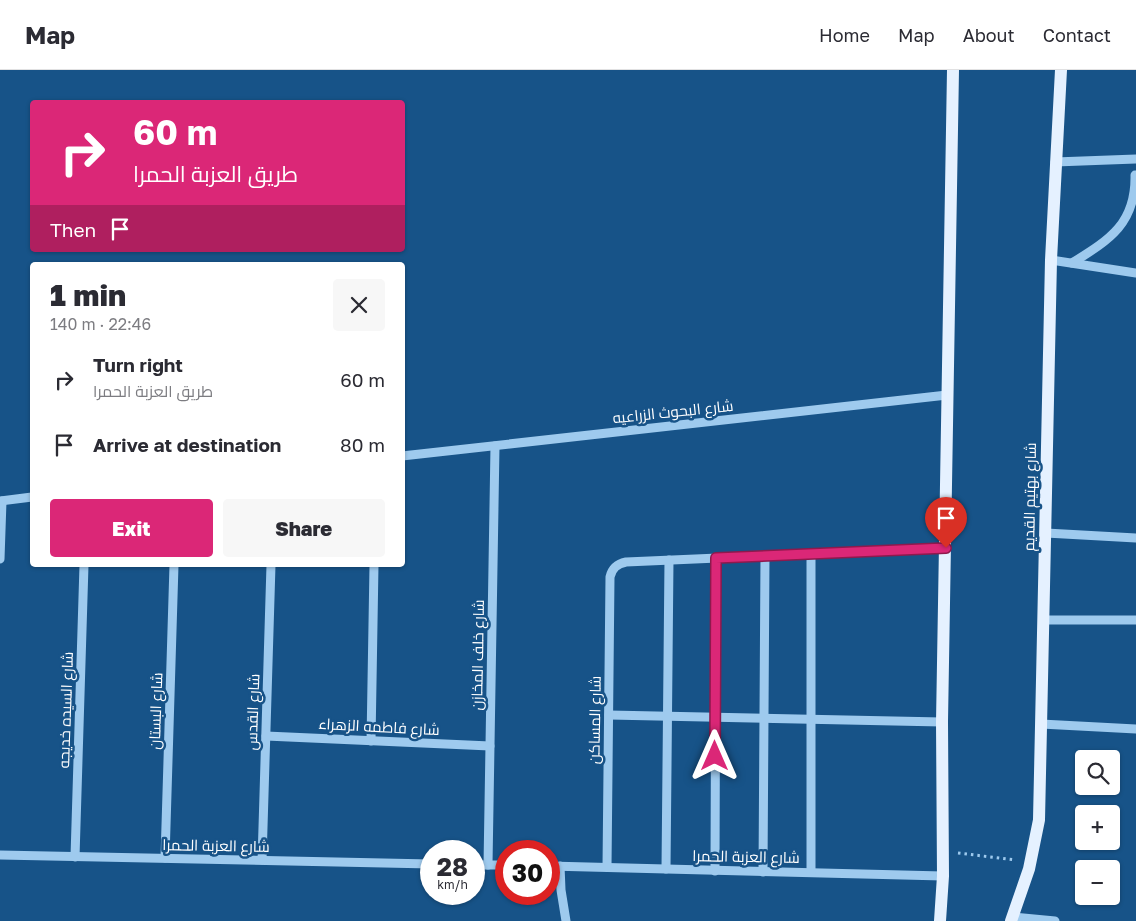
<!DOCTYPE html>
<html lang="en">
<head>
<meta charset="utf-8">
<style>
  :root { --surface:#fff; --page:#f7f7f7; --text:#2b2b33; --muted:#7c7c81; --line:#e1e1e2; --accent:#db2777 }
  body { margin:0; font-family:"Golos Text",Cairo,sans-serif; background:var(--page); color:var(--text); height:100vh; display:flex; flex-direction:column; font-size:19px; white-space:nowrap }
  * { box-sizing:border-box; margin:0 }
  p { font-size:16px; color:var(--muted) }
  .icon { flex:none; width:28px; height:28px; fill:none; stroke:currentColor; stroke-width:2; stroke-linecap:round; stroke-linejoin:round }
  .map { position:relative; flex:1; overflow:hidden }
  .side { position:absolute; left:30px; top:192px; width:375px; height:305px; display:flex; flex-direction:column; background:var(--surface); border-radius:5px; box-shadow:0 1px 4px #0004 }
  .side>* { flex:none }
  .banner { position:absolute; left:30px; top:30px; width:375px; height:152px; border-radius:5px; box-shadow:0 1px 4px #0004; background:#db2777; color:#fff; overflow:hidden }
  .buttons { position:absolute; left:1075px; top:680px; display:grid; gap:10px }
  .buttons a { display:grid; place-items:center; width:45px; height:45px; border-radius:5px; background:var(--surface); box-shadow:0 1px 4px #0004; font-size:25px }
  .speed { position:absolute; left:420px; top:770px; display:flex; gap:10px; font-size:25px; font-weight:700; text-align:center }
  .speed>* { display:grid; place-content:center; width:65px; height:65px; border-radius:50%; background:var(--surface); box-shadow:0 1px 4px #0004; line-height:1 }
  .speed small { font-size:12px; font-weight:400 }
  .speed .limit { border:8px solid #d22; background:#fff; color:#111 }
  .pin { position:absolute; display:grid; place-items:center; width:42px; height:42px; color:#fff; margin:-51px -21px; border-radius:50% 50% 50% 0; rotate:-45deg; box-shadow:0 0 5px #0007 }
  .pin .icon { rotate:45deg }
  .me { position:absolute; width:55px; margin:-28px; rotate:0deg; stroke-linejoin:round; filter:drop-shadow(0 0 4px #0008) }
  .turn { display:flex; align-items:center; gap:18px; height:105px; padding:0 20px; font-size:22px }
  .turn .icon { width:65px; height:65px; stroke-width:2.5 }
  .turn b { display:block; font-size:35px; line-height:42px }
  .then { display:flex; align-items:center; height:48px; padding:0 20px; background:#0003; gap:10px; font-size:19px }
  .round { display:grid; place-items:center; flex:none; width:52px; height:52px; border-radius:5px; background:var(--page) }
  .head { display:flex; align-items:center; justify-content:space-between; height:85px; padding:0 20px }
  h1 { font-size:30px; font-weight:800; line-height:38px }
  .action { display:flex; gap:10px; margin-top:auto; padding:10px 20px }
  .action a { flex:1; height:58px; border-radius:5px; background:var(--accent); color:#fff; font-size:20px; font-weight:800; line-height:58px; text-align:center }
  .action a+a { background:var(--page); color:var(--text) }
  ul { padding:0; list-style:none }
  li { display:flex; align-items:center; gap:15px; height:65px; padding:0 20px }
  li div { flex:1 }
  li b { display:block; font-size:19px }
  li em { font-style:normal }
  header { display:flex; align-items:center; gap:30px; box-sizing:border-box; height:70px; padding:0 25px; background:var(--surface); border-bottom:1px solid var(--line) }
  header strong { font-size:24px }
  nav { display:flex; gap:28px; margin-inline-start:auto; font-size:18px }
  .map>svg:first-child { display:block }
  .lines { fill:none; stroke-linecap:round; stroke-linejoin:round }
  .path { stroke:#9ecaee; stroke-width:3; stroke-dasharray:2.5 4; stroke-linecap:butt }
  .minor { stroke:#9ecaee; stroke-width:9 }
  .major { stroke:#e5f1ff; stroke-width:12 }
  .route-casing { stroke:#8e194d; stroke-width:12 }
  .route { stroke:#db2777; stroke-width:9 }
  .labels { text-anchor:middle; stroke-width:5; stroke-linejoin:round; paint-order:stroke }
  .street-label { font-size:15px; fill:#fff; stroke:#175388 }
</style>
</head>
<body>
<header>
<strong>Map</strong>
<nav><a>Home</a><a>Map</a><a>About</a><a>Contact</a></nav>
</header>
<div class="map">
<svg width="1136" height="851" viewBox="0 0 1136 851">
  <rect width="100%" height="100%" fill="#175388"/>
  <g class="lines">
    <path class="path" d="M958,783L1016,790"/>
    <g class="minor">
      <path d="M1055,92L1136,89"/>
      <path d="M1051,190L1136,203"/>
      <path d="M1072,193C1109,170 1136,154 1135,105"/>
      <path d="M402,386L947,325"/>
      <path d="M0,431L32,427"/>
      <path d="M1046,463L1136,468"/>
      <path d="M0,489L2,431"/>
      <path d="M1044,550H1136"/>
      <path d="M609,645L942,652"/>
      <path d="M1041,654L1136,659"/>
      <path d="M266,666L490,676"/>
      <path d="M371,671L374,495"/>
      <path d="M0,785L431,794"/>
      <path d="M75,787L84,495"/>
      <path d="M165,788L174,495"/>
      <path d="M262,790L271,495"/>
      <path d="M474,795H506"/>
      <path d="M488,795L495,376"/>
      <path d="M549,796L943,806"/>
      <path d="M560,796L561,820L566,851"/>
      <path d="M607,797L610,507C612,498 617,494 626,492L946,478"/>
      <path d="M666,799L669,490"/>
      <path d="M715,801L716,488"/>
      <path d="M763,802L765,486"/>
      <path d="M811,802V484"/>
      <path d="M1013,847L1055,851"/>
    </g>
    <g class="major">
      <path d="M940,851L943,806L942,652L953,0"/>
      <path d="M1011,851L1029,799L1039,750L1051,190L1061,0"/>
    </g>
  </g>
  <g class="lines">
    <defs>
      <path id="route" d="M715,686L716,488L946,478"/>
    </defs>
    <use href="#route" class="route-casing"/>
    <use href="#route" class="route"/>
  </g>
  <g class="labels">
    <g class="street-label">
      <text transform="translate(673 342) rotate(-6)" y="5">شارع البحوث الزراعيه</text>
      <text transform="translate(1030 427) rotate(-89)" y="5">شارع بهتيم القديم</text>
      <text transform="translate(478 585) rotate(-89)" y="5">شارع خلف المخازن</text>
      <text transform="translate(66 640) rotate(-88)" y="5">شارع السيده خديجه</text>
      <text transform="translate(156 641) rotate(-88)" y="5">شارع البستان</text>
      <text transform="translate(253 642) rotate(-88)" y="5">شارع القدس</text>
      <text transform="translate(595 650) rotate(-89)" y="5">شارع المساكن</text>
      <text transform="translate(379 657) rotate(3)" y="5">شارع فاطمه الزهراء</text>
      <text transform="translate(216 776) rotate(1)" y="5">شارع العزبة الحمرا</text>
      <text transform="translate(746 787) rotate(1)" y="5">شارع العزبة الحمرا</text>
    </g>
  </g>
</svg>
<div class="buttons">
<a><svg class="icon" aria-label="search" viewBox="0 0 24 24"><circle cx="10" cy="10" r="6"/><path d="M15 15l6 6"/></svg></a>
<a>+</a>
<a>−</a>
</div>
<div class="speed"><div>28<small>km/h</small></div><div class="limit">30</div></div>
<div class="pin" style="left:946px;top:478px;background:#d93025"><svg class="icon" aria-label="arrive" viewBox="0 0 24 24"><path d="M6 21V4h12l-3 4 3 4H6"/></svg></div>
<svg class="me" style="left:715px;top:686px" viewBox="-20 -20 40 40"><path d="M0-17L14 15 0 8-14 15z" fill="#db2777" stroke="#fff" stroke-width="4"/></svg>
<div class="banner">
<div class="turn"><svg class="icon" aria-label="right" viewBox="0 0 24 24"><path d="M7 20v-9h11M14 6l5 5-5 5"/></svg><div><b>60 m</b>طريق العزبة الحمرا</div></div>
<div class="then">Then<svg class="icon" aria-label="arrive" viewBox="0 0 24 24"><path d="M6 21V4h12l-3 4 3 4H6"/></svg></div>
</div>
<section class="side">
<div class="head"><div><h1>1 min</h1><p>140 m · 22:46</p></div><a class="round"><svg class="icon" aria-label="close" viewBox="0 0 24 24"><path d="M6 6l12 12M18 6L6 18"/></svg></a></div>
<ul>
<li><svg class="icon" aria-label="right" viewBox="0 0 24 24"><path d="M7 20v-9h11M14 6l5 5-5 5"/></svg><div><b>Turn right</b><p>طريق العزبة الحمرا</p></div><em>60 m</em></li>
<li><svg class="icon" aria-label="arrive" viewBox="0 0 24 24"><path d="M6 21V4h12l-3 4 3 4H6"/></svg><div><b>Arrive at destination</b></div><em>80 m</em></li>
</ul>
<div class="action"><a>Exit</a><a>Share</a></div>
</section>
</div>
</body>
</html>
